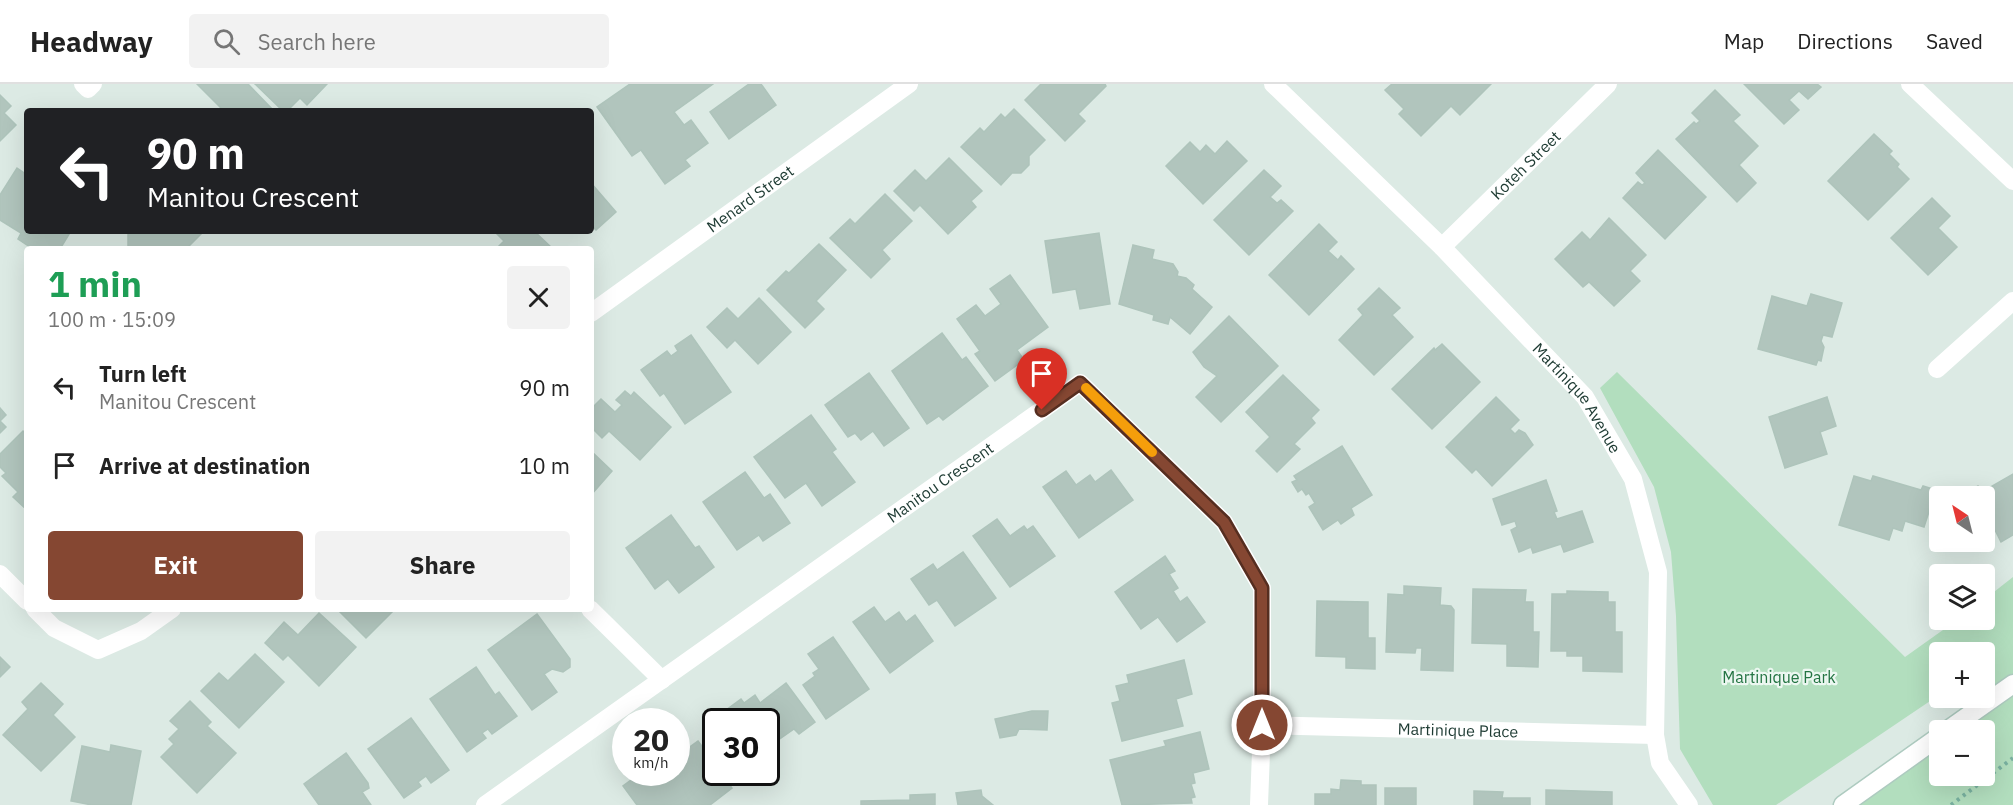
<!DOCTYPE html>
<html lang="en">
<head>
<meta charset="utf-8">
<style>
  :root { --surface:#fff; --page:#f2f2f2; --text:#222; --muted:#767676; --line:#e0e0e0; --accent:#854732 }
  body { margin:0; font-family:"IBM Plex Sans",sans-serif; background:var(--page); color:var(--text); height:100vh; display:flex; flex-direction:column; font-size:22px; white-space:nowrap }
  * { box-sizing:border-box; margin:0 }
  p { font-size:20px; color:var(--muted) }
  .icon { flex:none; width:33px; height:33px; fill:none; stroke:currentColor; stroke-width:2; stroke-linecap:round; stroke-linejoin:round }
  .map { position:relative; flex:1; overflow:hidden }
  .side { position:absolute; left:24px; top:162px; width:570px; height:366px; display:flex; flex-direction:column; background:var(--surface); border-radius:6px; box-shadow:0 6px 24px #0002 }
  .side>* { flex:none }
  .guide { position:absolute; left:24px; top:24px; width:570px; height:126px; border-radius:6px; box-shadow:0 6px 24px #0002; background:#202124; color:#fff; overflow:hidden }
  .needle { width:39px; rotate:325deg }
  .fabs { position:absolute; left:1929px; top:402px; display:grid; gap:12px }
  .fabs a { display:grid; place-items:center; width:66px; height:66px; border-radius:6px; background:var(--surface); box-shadow:0 6px 24px #0002; font-size:30px }
  .speed { position:absolute; left:612px; top:624px; display:flex; gap:12px; font-size:30px; font-weight:700; text-align:center }
  .speed>* { display:grid; place-content:center; width:78px; height:78px; border-radius:50%; background:var(--surface); box-shadow:0 6px 24px #0002; line-height:1 }
  .speed small { font-size:15px; font-weight:400 }
  .speed .limit { border:3px solid #111; border-radius:9px; background:#fff; color:#111 }
  .pin { position:absolute; display:grid; place-items:center; width:51px; height:51px; color:#fff; margin:-62px -26px; border-radius:50% 50% 50% 0; rotate:-45deg; box-shadow:0 0 6px #0007 }
  .pin .icon { rotate:45deg }
  .me { position:absolute; width:66px; margin:-33px; rotate:0deg; stroke-linejoin:round; filter:drop-shadow(0 0 4px #0008) }
  .turn { display:flex; align-items:center; gap:21px; height:126px; padding:0 24px; font-size:27px }
  .turn .icon { width:78px; height:78px; stroke-width:2.5 }
  .turn b { display:block; font-size:42px; line-height:51px }
  .round { display:grid; place-items:center; flex:none; width:63px; height:63px; border-radius:6px; background:var(--page) }
  .summary { display:flex; align-items:center; justify-content:space-between; height:102px; padding:0 24px }
  h1 { font-size:36px; font-weight:700; line-height:45px; color:#1e9e55 }
  .primary-button { display:flex; gap:12px; margin-top:auto; padding:12px 24px }
  .primary-button a { flex:1; height:69px; border-radius:6px; background:var(--accent); color:#fff; font-size:24px; font-weight:700; line-height:69px; text-align:center }
  .primary-button a+a { background:var(--page); color:var(--text) }
  ul { padding:0; list-style:none }
  li { display:flex; align-items:center; gap:18px; height:78px; padding:0 24px }
  li div { flex:1 }
  li b { display:block; font-size:22px }
  li em { font-style:normal }
  header { display:flex; align-items:center; gap:36px; box-sizing:border-box; height:84px; padding:0 30px; background:var(--surface); border-bottom:2px solid var(--line) }
  header strong { font-size:28px }
  nav { display:flex; gap:33px; margin-inline-start:auto; font-size:21px }
  .search { width:420px; height:54px; background:var(--page); display:flex; align-items:center; gap:15px; box-sizing:border-box; padding:0 21px; border-radius:6px; color:var(--muted); font-size:22px }
  .map>svg:first-child { display:block }
  .green { fill:#b2debe }
  .building { fill:#b1c5bd; stroke:#aec4bb; stroke-width:1.5 }
  .lines { fill:none; stroke-linecap:round; stroke-linejoin:round }
  .secondary-casing { stroke:#aecbc0; stroke-width:21 }
  .path { stroke:#79b1a0; stroke-width:4; stroke-dasharray:3 4.5; stroke-linecap:butt }
  .street { stroke:#fff; stroke-width:18 }
  .secondary { stroke:#fff; stroke-width:18 }
  .route-casing { stroke:#562e20; stroke-width:15 }
  .route { stroke:#854732; stroke-width:10 }
  .slow { stroke:#f59e0b; stroke-width:10 }
  .labels { text-anchor:middle; stroke-width:4.5; stroke-linejoin:round; paint-order:stroke }
  .street-label { font-size:16px; fill:#1d3a32; stroke:#ecf7f1 }
  .park-label { font-size:16px; fill:#247443; stroke:#ecf7f1 }
</style>
</head>
<body>
<header>
<strong>Headway</strong>
<div class="search"><svg class="icon" aria-label="search" viewBox="0 0 24 24"><circle cx="10" cy="10" r="6"/><path d="M15 15l6 6"/></svg>Search here</div>
<nav><a>Map</a><a>Directions</a><a>Saved</a></nav>
</header>
<div class="map">
<svg width="2013" height="721" viewBox="0 0 2013 721">
  <rect width="100%" height="100%" fill="#dceae4"/>
  <path class="green" d="M1617,288L1905,573L1957,536H1984L1985,515L2013,493V721H1843L1939,652L1940,692H1984V646H1948L1971,630L1953,614H1984V568H1940L1939,611L1776,721H1713L1680,665L1676,532L1671,468L1654,403L1600,304Z"/>
  <g class="building">
    <path d="M197,0H248L274,27H224Z"/>
    <path d="M255,0H327L307,21L300,14L287,27H283Z"/>
    <path d="M630,0H713L674,28L684,41L691,36L708,59L685,76L690,82L665,100L641,66L632,72L597,23Z"/>
    <path d="M749,0H761L776,21L729,55L710,28Z"/>
    <path d="M1041,0H1105L1106,2L1078,30L1085,37L1065,57L1025,16Z"/>
    <path d="M1392,0H1491L1460,31L1451,22L1421,52L1399,30L1404,25L1385,6Z"/>
    <path d="M1744,0H1817L1821,3L1808,15L1799,7L1789,16L1799,26L1784,40Z"/>
    <path d="M1715,6L1740,31L1733,37L1758,62L1739,81L1756,99L1737,118L1676,55L1694,38L1696,40L1700,37L1692,29Z"/>
    <path d="M0,11L11,22L4,29L16,41L0,57Z"/>
    <path d="M1014,25L1045,56L1029,72V81L1021,89H1012L1001,101L961,63L980,44L984,48L1001,30L1005,34Z"/>
    <path d="M1874,50L1892,67L1889,70L1899,80L1897,83L1909,95L1868,136L1828,97Z"/>
    <path d="M1227,57L1247,77L1203,120L1166,82L1190,58L1200,68L1206,61L1215,70Z"/>
    <path d="M1658,66L1706,113L1665,155L1623,114L1638,98L1642,101L1645,99L1636,89Z"/>
    <path d="M949,74L982,107L971,117L976,123L948,150L920,121L914,127L894,107L915,86L926,97Z"/>
    <path d="M17,84L27,91V147H71L60,165H33L18,155L21,149L0,136V111Z"/>
    <path d="M1264,86L1281,102L1270,113L1277,119L1281,116L1293,127L1249,171L1214,136Z"/>
    <path d="M591,99L616,128L596,146L591,141Z"/>
    <path d="M885,110L912,137L882,166L890,175L871,194L830,154L850,135L855,140Z"/>
    <path d="M1932,114L1950,132L1938,144L1957,163L1928,191L1891,154Z"/>
    <path d="M1609,134L1646,171L1630,187L1640,197L1614,222L1589,198L1583,203L1555,175L1582,148L1590,156Z"/>
    <path d="M1319,140L1337,158L1328,167L1338,176L1341,172L1354,185L1309,231L1269,191Z"/>
    <path d="M128,147H204L186,165H128Z"/>
    <path d="M494,147H534L553,165H496L504,157Z"/>
    <path d="M1099,149L1110,220L1080,225L1076,205L1053,209L1045,157Z"/>
    <path d="M819,160L846,186L816,217L824,225L805,244L767,206L786,187L789,189Z"/>
    <path d="M1133,161L1154,166L1152,175L1173,180L1178,188L1177,192L1186,194L1194,201L1192,205L1212,223L1190,250L1170,233L1168,240L1153,236L1154,231L1119,220Z"/>
    <path d="M1010,191L1048,243L1017,266L1024,276L995,297L975,270L980,267L957,235L976,221L985,232L1001,220L990,205Z"/>
    <path d="M1379,204L1400,224L1392,231L1413,253L1374,291L1339,256L1363,231L1358,225Z"/>
    <path d="M1811,210L1842,219L1832,253L1823,251L1821,257L1824,263L1821,277L1818,276L1816,281L1758,265L1772,212L1807,222Z"/>
    <path d="M759,214L791,248L758,280L735,256L727,264L707,243L727,224L738,235Z"/>
    <path d="M1229,232L1278,282L1221,338L1196,313L1217,292L1204,283L1193,268Z"/>
    <path d="M942,249L962,276L966,273L988,302L943,336L939,332L927,340L892,287Z"/>
    <path d="M691,251L731,308L685,340L664,309L660,312L641,286L667,267L671,272L678,267L675,262Z"/>
    <path d="M1442,260L1480,298L1432,345L1392,305L1434,264L1435,266Z"/>
    <path d="M869,289L909,344L884,362L873,347L861,356L855,349L848,353L825,321Z"/>
    <path d="M1283,291L1319,326L1311,334L1315,339L1294,360L1300,365L1277,388L1256,367L1270,353L1246,328Z"/>
    <path d="M625,307L631,312L634,308L671,343L640,376L609,347L602,354L591,343V325L601,315L615,328L622,321L616,316Z"/>
    <path d="M1496,313L1519,336L1510,345L1515,350L1519,346L1525,349L1533,361L1492,402L1476,385L1472,389L1446,363Z"/>
    <path d="M1827,313L1836,342L1820,348L1827,370L1785,384L1769,333Z"/>
    <path d="M0,324L6,331L0,337L6,343L0,349Z"/>
    <path d="M811,331L836,365L832,368L855,398L822,422L806,399L785,414L754,373Z"/>
    <path d="M23,347L27,351V426L13,413L18,408L2,392L6,389L0,383V370Z"/>
    <path d="M1342,362L1372,411L1351,424L1354,431L1341,440L1338,436L1323,446L1309,423L1315,419L1309,409L1306,411L1302,405L1298,408L1292,398L1297,396L1294,392Z"/>
    <path d="M591,367L612,387L591,411Z"/>
    <path d="M1111,386L1133,416L1079,454L1043,403L1066,387L1076,401L1090,391L1095,398Z"/>
    <path d="M745,388L764,414L770,410L790,439L763,457L759,451L737,466L703,418Z"/>
    <path d="M2013,390V451L2001,458L1995,446L1984,452V412H1960L1978,402L1982,408Z"/>
    <path d="M1854,392L1871,397L1873,392L1921,406L1923,402L1936,406L1924,443L1905,437L1902,447L1893,444L1889,456L1839,441Z"/>
    <path d="M1546,396L1557,427L1554,428L1557,435L1582,427L1593,458L1564,468L1561,460L1533,469L1531,463L1519,468L1511,446L1517,443L1515,437L1502,441L1493,415Z"/>
    <path d="M671,431L695,464L699,462L714,483L679,509L668,495L655,505L626,464Z"/>
    <path d="M997,435L1010,452L1024,442L1027,446L1033,442L1055,472L1010,503L973,452Z"/>
    <path d="M963,468L996,514L955,542L937,516L929,521L911,495L933,480L937,486Z"/>
    <path d="M1165,472L1175,487L1169,490L1178,504L1173,507L1180,518L1187,513L1205,538L1177,558L1158,533L1141,545L1115,508Z"/>
    <path d="M1404,502L1441,504L1440,521L1451,522L1454,526L1453,587L1421,586L1422,564H1416L1415,569L1386,568L1388,510L1404,511Z"/>
    <path d="M1473,505L1526,506L1525,518H1533V548H1539L1538,583L1507,582V560L1472,559Z"/>
    <path d="M1567,507L1608,508V518H1615V548H1622V588L1583,587V572H1567V567H1551L1552,510H1567Z"/>
    <path d="M1317,517L1368,518V554H1375V585L1346,584V573L1316,572Z"/>
    <path d="M874,523L885,538L899,528L906,538L915,531L933,557L890,589L853,538Z"/>
    <path d="M337,525H395L366,554Z"/>
    <path d="M319,529L356,563L319,602L288,571L283,576L265,559L284,538L298,551Z"/>
    <path d="M537,530L570,575V583L563,588L552,585L544,590L557,608L532,626L488,566Z"/>
    <path d="M833,553L869,605L826,635L803,601L815,592L813,589L819,585L808,570Z"/>
    <path d="M255,570L284,598L239,644L201,607L219,589L228,597Z"/>
    <path d="M0,573L10,583L0,593Z"/>
    <path d="M1184,576L1192,610L1176,615L1183,642L1122,657L1112,619L1120,617L1116,602L1129,599L1127,591Z"/>
    <path d="M476,583L495,611L499,608L517,632L492,650L488,645L482,649L486,654L467,668L430,615Z"/>
    <path d="M41,599L63,620L53,631L75,653L41,687L3,651L28,625L22,618Z"/>
    <path d="M786,599L815,638L799,650L794,645L771,661L766,655V638H722L718,632L741,615L744,619L755,611L760,619Z"/>
    <path d="M190,617L211,638L207,642L236,669L197,709L161,673L174,660L169,655L179,645L170,637Z"/>
    <path d="M1032,627H1048L1047,646L1019,645L1016,651L1000,654L995,635Z"/>
    <path d="M411,634L449,686L431,699L426,692L418,698L421,702L404,714L368,665Z"/>
    <path d="M1200,648L1209,685L1193,689L1195,699L1191,700L1195,713L1191,714L1192,719L1122,721L1110,676L1166,662L1164,657Z"/>
    <path d="M698,657L716,681V688H721L732,704L710,721H637L623,702L642,688H656L660,694L668,688H676V673Z"/>
    <path d="M111,661L141,667L131,721H92L71,717L82,662L110,668Z"/>
    <path d="M346,669L368,699L369,704L362,708L371,721H319L304,700Z"/>
    <path d="M1341,696L1361,697V701H1376V721H1315V710H1331V705L1340,706Z"/>
    <rect x="1385" y="704" width="31" height="17"/>
    <path d="M981,706L982,712L993,721H958L956,709Z"/>
    <path d="M1546,706L1612,708V721H1546Z"/>
    <path d="M1474,707L1503,708L1502,714H1530V721H1474Z"/>
    <path d="M935,710V721H861V717L910,716V711Z"/>
  </g>
  <g class="lines">
    <defs>
      <g id="secondary">
        <path d="M1948,646L2013,600"/>
        <path d="M1843,721L1940,652"/>
      </g>
    </defs>
    <use href="#secondary" class="secondary-casing"/>
    <path class="path" d="M1951,721L2013,674"/>
    <g class="street">
      <path d="M83,0L88,5L93,0"/>
      <path id="s1" d="M1273,0L1442,163L1585,313L1633,395L1658,488L1655,651L1660,679L1689,721"/>
      <path d="M1910,0L2013,97"/>
      <path id="s2" d="M1442,163L1608,0"/>
      <path id="s3" d="M591,229L909,0"/>
      <path d="M1937,285L2013,217"/>
      <path d="M0,490L27,517"/>
      <path d="M35,525L54,544L98,566L141,547L172,525"/>
      <path d="M590,525L662,596"/>
      <path id="s4" d="M1262,641L1655,651"/>
      <path id="s5" d="M485,721L1080,299L1224,438L1262,504V641L1259,721"/>
    </g>
    <use href="#secondary" class="secondary"/>
  </g>
  <g class="lines">
    <defs>
      <path id="route" d="M1042,326L1080,299L1224,438L1262,504V641"/>
    </defs>
    <use href="#route" class="route-casing"/>
    <use href="#route" class="route"/>
    <path class="slow" d="M1086,304L1152,368"/>
  </g>
  <g class="labels">
    <g class="street-label">
      <text dy="6" stroke="none"><textPath href="#s2" startOffset="117">Koteh Street</textPath></text>
      <text dy="6" stroke="none"><textPath href="#s3" startOffset="196">Menard Street</textPath></text>
      <text dy="6" stroke="none"><textPath href="#s1" startOffset="438">Martinique Avenue</textPath></text>
      <text dy="6" stroke="none"><textPath href="#s5" startOffset="558">Manitou Crescent</textPath></text>
      <text dy="6" stroke="none"><textPath href="#s4" startOffset="196">Martinique Place</textPath></text>
    </g>
    <g class="park-label">
      <text x="1779" y="599">Martinique Park</text>
    </g>
  </g>
</svg>
<div class="fabs">
<a><svg class="needle" viewBox="-14 -14 28 28"><path d="M0-13l5 13h-10z" fill="#e53935"/><path d="M0 13l5-13h-10z" fill="#767676"/></svg></a>
<a><svg class="icon" aria-label="layers" viewBox="0 0 24 24"><path d="M12 4l9 5-9 5-9-5zM3 14l9 5 9-5"/></svg></a>
<a>+</a>
<a>−</a>
</div>
<div class="speed"><div>20<small>km/h</small></div><div class="limit">30</div></div>
<div class="pin" style="left:1042px;top:326px;background:#d93025"><svg class="icon" aria-label="arrive" viewBox="0 0 24 24"><path d="M6 21V4h12l-3 4 3 4H6"/></svg></div>
<svg class="me" style="left:1262px;top:641px" viewBox="-20 -20 40 40"><circle r="17" fill="#854732" stroke="#fff" stroke-width="3"/><path d="M0-11L8 9 0 5-8 9z" fill="#fff"/></svg>
<div class="guide">
<div class="turn"><svg class="icon" aria-label="left" viewBox="0 0 24 24"><path d="M17 20v-9H6M10 6l-5 5 5 5"/></svg><div><b>90 m</b>Manitou Crescent</div></div>
</div>
<section class="side">
<div class="summary"><div><h1>1 min</h1><p>100 m · 15:09</p></div><a class="round"><svg class="icon" aria-label="close" viewBox="0 0 24 24"><path d="M6 6l12 12M18 6L6 18"/></svg></a></div>
<ul>
<li><svg class="icon" aria-label="left" viewBox="0 0 24 24"><path d="M17 20v-9H6M10 6l-5 5 5 5"/></svg><div><b>Turn left</b><p>Manitou Crescent</p></div><em>90 m</em></li>
<li><svg class="icon" aria-label="arrive" viewBox="0 0 24 24"><path d="M6 21V4h12l-3 4 3 4H6"/></svg><div><b>Arrive at destination</b></div><em>10 m</em></li>
</ul>
<div class="primary-button"><a>Exit</a><a>Share</a></div>
</section>
</div>
</body>
</html>
